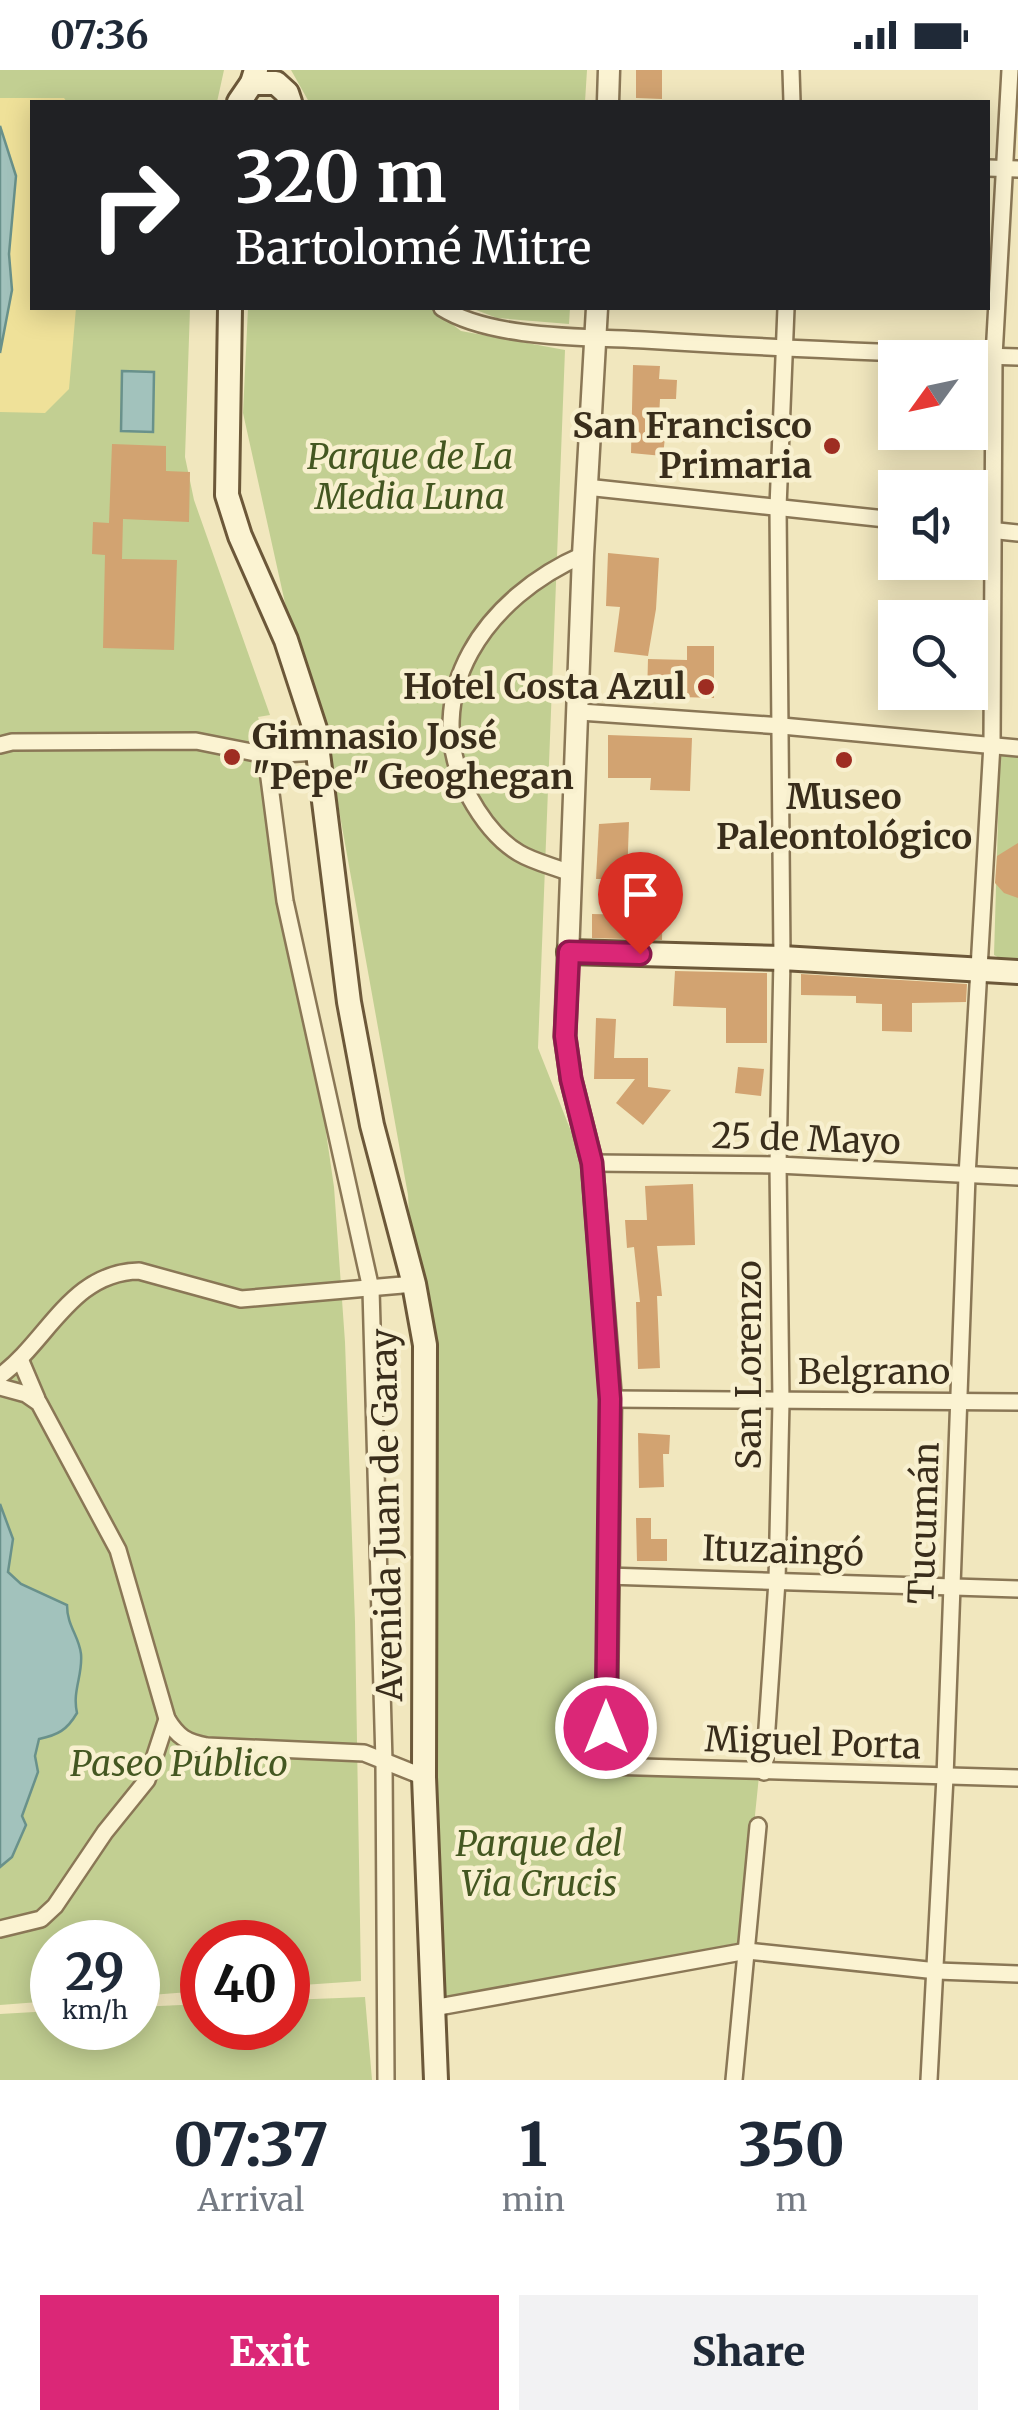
<!DOCTYPE html>
<html lang="en">
<head>
<meta charset="utf-8">
<style>
  :root { --surface:#fff; --page:#f2f2f3; --text:#1f2937; --muted:#747a83; --accent:#db2777 }
  body { margin:0; font-family:Merriweather,serif; background:var(--page); color:var(--text); height:100vh; display:flex; flex-direction:column; font-size:38px; white-space:nowrap }
  * { box-sizing:border-box; margin:0 }
  p { font-size:32px; color:var(--muted) }
  .icon { flex:none; width:55px; height:55px; fill:none; stroke:currentColor; stroke-width:2; stroke-linecap:round; stroke-linejoin:round }
  .map { position:relative; height:2010px; overflow:hidden }
  .side { display:flex; flex-direction:column; background:var(--surface); flex:1 }
  .side>* { flex:none }
  .top-card { position:absolute; left:30px; top:30px; width:960px; height:210px; border-radius:0px; box-shadow:0 5px 25px #0003; background:#202124; color:#fff; overflow:hidden }
  .needle { width:65px; rotate:237deg }
  .controls { position:absolute; left:878px; top:270px; display:grid; gap:20px }
  .controls a { display:grid; place-items:center; width:110px; height:110px; border-radius:0px; background:var(--surface); box-shadow:0 5px 25px #0003; font-size:50px }
  .speed { position:absolute; left:30px; top:1850px; display:flex; gap:20px; font-size:50px; font-weight:700; text-align:center }
  .speed>* { display:grid; place-content:center; width:130px; height:130px; border-radius:50%; background:var(--surface); box-shadow:0 5px 25px #0003; line-height:1 }
  .speed small { font-size:25px; font-weight:400 }
  .speed .limit { border:15px solid #d22; background:#fff; color:#111 }
  .pin { position:absolute; display:grid; place-items:center; width:85px; height:85px; color:#fff; margin:-102px -42px; border-radius:50% 50% 50% 0; rotate:-45deg; box-shadow:0 0 10px #0007 }
  .pin .icon { rotate:45deg }
  .me { position:absolute; width:110px; margin:-55px; rotate:0deg; stroke-linejoin:round; filter:drop-shadow(0 0 8px #0008) }
  .turn { display:flex; align-items:center; gap:35px; height:210px; padding:0 40px; font-size:45px }
  .turn .icon { width:130px; height:130px; stroke-width:2.5 }
  .turn b { display:block; font-size:70px; line-height:85px }
  .eta { display:flex; justify-content:space-evenly; align-items:center; height:170px; text-align:center }
  .eta b { font-size:60px; font-weight:800; line-height:70px }
  .cta { display:flex; gap:20px; margin-top:auto; padding:20px 40px }
  .cta a { flex:1; height:115px; border-radius:0px; background:var(--accent); color:#fff; font-size:40px; font-weight:800; line-height:115px; text-align:center }
  .cta a+a { background:var(--page); color:var(--text) }
  .status { display:flex; justify-content:space-between; align-items:center; height:70px; padding:0 50px; background:var(--surface); direction:ltr }
  .status svg { height:28px; fill:currentColor }
  .map>svg:first-child { display:block }
  .green { fill:#c2cf92 }
  .sand { fill:#efe199 }
  .water { fill:#a2c2bc; stroke:#69918b; stroke-width:2.5 }
  .building { fill:#d2a371 }
  .lines { fill:none; stroke-linecap:round; stroke-linejoin:round }
  .minor-casing { stroke:#8a7756; stroke-width:20 }
  .tertiary-casing { stroke:#8a7756; stroke-width:25 }
  .secondary-casing { stroke:#6c5839; stroke-width:28 }
  .minor { stroke:#fbf3d2; stroke-width:15 }
  .tertiary { stroke:#fbf3d2; stroke-width:20 }
  .secondary { stroke:#fbf3d2; stroke-width:22 }
  .route-casing { stroke:#8e194d; stroke-width:25 }
  .route { stroke:#db2777; stroke-width:18 }
  .poi-dot { fill:#9e2d22; stroke:#f8f0cf; stroke-width:4 }
  .labels { text-anchor:middle; stroke-width:9; stroke-linejoin:round; paint-order:stroke }
  .poi-label { font-size:35px; font-weight:bold; fill:#392d1b; stroke:#f8f0cf; text-anchor:end }
  .park-label { font-size:35px; font-style:italic; fill:#445721; stroke:#f8f0cf }
  .street-label { font-size:35px; fill:#392d1b; stroke:#f8f0cf }
</style>
</head>
<body>
<div class="status"><b>07:36</b><svg viewBox="0 0 49 12"><path d="M0 12V9h3v3zM5 12V6h3v6zM10 12V3h3v9zM15 12V0h3v12zM26 1h20v11H26zM47 4h2v5h-2z"/></svg></div>
<div class="map">
<svg width="1018" height="2010" viewBox="0 0 1018 2010">
  <rect width="100%" height="100%" fill="#f1e7be"/>
  <g class="green">
    <path d="M0,0H224L217,32H32V238H190L185,387L194,430L270,645L258,647L273,698L276,824L313,973L334,1117L345,1272L355,1552L361,1911L288,1916V1872H202V1921L138,1926V1872H52V1931L0,1935V284L16,106L0,56Z"/>
    <path d="M291,0H587L585,32H309Z"/>
    <path d="M248,238H431L461,261L565,280L538,978L584,1094L604,1328L601,1698L759,1706L742,1872L433,1934L419,1331L408,1125L325,662L285,533L243,343Z"/>
    <path d="M471,238H570L569,254L497,248Z"/>
    <path d="M1000,684L1018,686V891L1003,890L994,885Z"/>
    <path d="M365,1927L372,2010H0V1944L52,1941V1958H138V1937L202,1934V1958H288V1930Z"/>
  </g>
  <path class="sand" d="M0,28H64L67,32H32V238H76L69,319L45,343L0,342V284L12,222L9,184L16,106L0,56Z"/>
  <g class="water">
    <path d="M0,56L16,106L9,184L12,220L0,283Z"/>
    <path d="M122,301L154,302L153,362L121,361Z"/>
    <path d="M0,1434L13,1469L8,1502L21,1514L67,1535C67,1556 79,1566 81,1584C83,1605 72,1621 77,1643C67,1660 58,1665 39,1669L35,1686L38,1702L22,1746L26,1755L12,1787L0,1797Z"/>
  </g>
  <g class="building">
    <path d="M636,0H662V29L636,28Z"/>
    <path d="M633,295L660,296L659,309L677,310L676,329H660L658,366L665,367L663,386L631,383Z"/>
    <path d="M112,374L166,376V401L190,402L189,452L123,449L122,489L177,490L174,580L103,578L105,485L92,484L93,452L109,453Z"/>
    <path d="M608,483L659,488L656,539L648,586L614,582L620,537L606,536Z"/>
    <path d="M687,576H714V628L647,626L648,589L687,590Z"/>
    <path d="M608,665L692,668L690,721L650,720L651,708H608Z"/>
    <path d="M629,752L627,809H596L599,754Z"/>
    <path d="M1018,773V828L1004,823L995,813L997,786Z"/>
    <path d="M643,812H663L662,870L592,868V844L642,845Z"/>
    <path d="M675,901L767,903V973H726V938L673,936Z"/>
    <path d="M801,904L967,914L966,932L912,933V962L882,961V934L856,933V926L801,925Z"/>
    <path d="M596,948L616,949L614,988H648V1017L671,1020L643,1055L616,1033L635,1009H594Z"/>
    <path d="M738,997L764,999L761,1026L735,1023Z"/>
    <path d="M693,1114L695,1175L657,1176L662,1226H657L660,1298L638,1299L636,1232H640L634,1177L627,1178L625,1150H647L645,1116Z"/>
    <path d="M638,1363L670,1365L669,1384H663L664,1417L639,1418Z"/>
    <path d="M636,1448H651V1469H667V1491H637Z"/>
  </g>
  <g class="lines">
    <defs>
      <g id="minor">
        <path d="M791,0L792,32"/>
        <path d="M988,98L1018,99"/>
        <path d="M442,238C491,269 586,267 644,270C769,278 893,283 1018,287"/>
        <path d="M586,417L895,450"/>
        <path d="M970,458L1018,463"/>
        <path d="M580,642L782,656L1018,678"/>
        <path d="M0,675L12,672L196,671L266,685L318,682"/>
        <path d="M266,685L285,831L371,1219L384,1692L386,2010"/>
        <path d="M570,803C553,796 534,792 519,783C497,770 481,748 469,726C416,623 488,526 583,485"/>
        <path d="M592,1093L778,1095L1018,1107"/>
        <path d="M20,1289L37,1329"/>
        <path d="M0,1306C48,1271 71,1202 139,1201L241,1229L414,1214"/>
        <path d="M0,1317L26,1324L39,1333L118,1480L167,1649C178,1667 186,1672 207,1676L364,1683L424,1707"/>
        <path d="M611,1329L1018,1332"/>
        <path d="M607,1506L1018,1519"/>
        <path d="M606,1696L1018,1708"/>
        <path d="M764,1702L777,1511L781,1332L778,1095L782,888L778,437L786,238"/>
        <path d="M0,1859L41,1849L55,1836L105,1762L147,1710L167,1649"/>
        <path d="M433,1938L747,1881L937,1901L1018,1904"/>
        <path d="M734,2010L758,1756"/>
        <path d="M929,2010L945,1707L967,1106L992,674L994,286L1010,0"/>
      </g>
      <g id="tertiary">
        <path d="M608,32L609,0"/>
        <path d="M597,238L583,485L565,967L571,1009L592,1093L611,1329L606,1696"/>
      </g>
      <g id="secondary">
        <path d="M252,13H276L287,23L290,32"/>
        <path d="M239,32L252,13L256,0"/>
        <path d="M230,238L227,425L240,466L286,570L315,659L349,932L372,1055L414,1214L425,1275L424,1707L436,2010"/>
        <path d="M569,882L782,888L1018,902"/>
      </g>
    </defs>
    <use href="#minor" class="minor-casing"/>
    <use href="#tertiary" class="tertiary-casing"/>
    <use href="#secondary" class="secondary-casing"/>
    <use href="#minor" class="minor"/>
    <use href="#tertiary" class="tertiary"/>
    <use href="#secondary" class="secondary"/>
  </g>
  <g class="lines">
    <defs>
      <path id="route" d="M606,1658L610,1329L592,1093L571,1009L565,966L569,882L640,884"/>
    </defs>
    <use href="#route" class="route-casing"/>
    <use href="#route" class="route"/>
  </g>
  <g class="poi-dot">
    <circle cx="832" cy="376" r="10"/>
    <circle cx="706" cy="617" r="10"/>
    <circle cx="232" cy="687" r="10"/>
    <circle cx="844" cy="690" r="10"/>
  </g>
  <g class="labels">
    <g class="poi-label">
      <text x="812" y="368">San Francisco<tspan x="812" dy="40">Primaria</tspan></text>
      <text x="686" y="629">Hotel Costa Azul</text>
      <text x="252" y="679" text-anchor="start">Gimnasio José<tspan x="252" dy="40">"Pepe" Geoghegan</tspan></text>
      <text x="844" y="739" text-anchor="middle">Museo<tspan x="844" dy="40">Paleontológico</tspan></text>
    </g>
    <g class="park-label">
      <text x="410" y="399">Parque de La<tspan x="410" dy="40">Media Luna</tspan></text>
      <text x="179" y="1706">Paseo Público</text>
      <text x="539" y="1786">Parque del<tspan x="539" dy="40">Via Crucis</tspan></text>
    </g>
    <g class="street-label">
      <text transform="translate(806 1069) rotate(2)" y="12">25 de Mayo</text>
      <text transform="translate(749 1295) rotate(-90)" y="12">San Lorenzo</text>
      <text x="874" y="1314">Belgrano</text>
      <text transform="translate(387 1445) rotate(-91)" y="12">Avenida Juan de Garay</text>
      <text transform="translate(924 1453) rotate(-88)" y="12">Tucumán</text>
      <text transform="translate(783 1481) rotate(2)" y="12">Ituzaingó</text>
      <text transform="translate(813 1673) rotate(2)" y="12">Miguel Porta</text>
    </g>
  </g>
</svg>
<div class="controls">
<a><svg class="needle" viewBox="-14 -14 28 28"><path d="M0-13l5 13h-10z" fill="#e53935"/><path d="M0 13l5-13h-10z" fill="#747a83"/></svg></a>
<a><svg class="icon" aria-label="sound" viewBox="0 0 24 24"><path d="M4 9h4l5-4v14l-5-4H4zM17 9q2 3 0 6"/></svg></a>
<a><svg class="icon" aria-label="search" viewBox="0 0 24 24"><circle cx="10" cy="10" r="6"/><path d="M15 15l6 6"/></svg></a>
</div>
<div class="speed"><div>29<small>km/h</small></div><div class="limit">40</div></div>
<div class="pin" style="left:640px;top:884px;background:#d93025"><svg class="icon" aria-label="arrive" viewBox="0 0 24 24"><path d="M6 21V4h12l-3 4 3 4H6"/></svg></div>
<svg class="me" style="left:606px;top:1658px" viewBox="-20 -20 40 40"><circle r="17" fill="#db2777" stroke="#fff" stroke-width="3"/><path d="M0-11L8 9 0 5-8 9z" fill="#fff"/></svg>
<div class="top-card">
<div class="turn"><svg class="icon" aria-label="right" viewBox="0 0 24 24"><path d="M7 20v-9h11M14 6l5 5-5 5"/></svg><div><b>320 m</b>Bartolomé Mitre</div></div>
</div>
</div>
<section class="side">
<div class="eta">
<div><b>07:37</b><p>Arrival</p></div>
<div><b>1</b><p>min</p></div>
<div><b>350</b><p>m</p></div>
</div>
<div class="cta"><a>Exit</a><a>Share</a></div>
</section>
</body>
</html>
